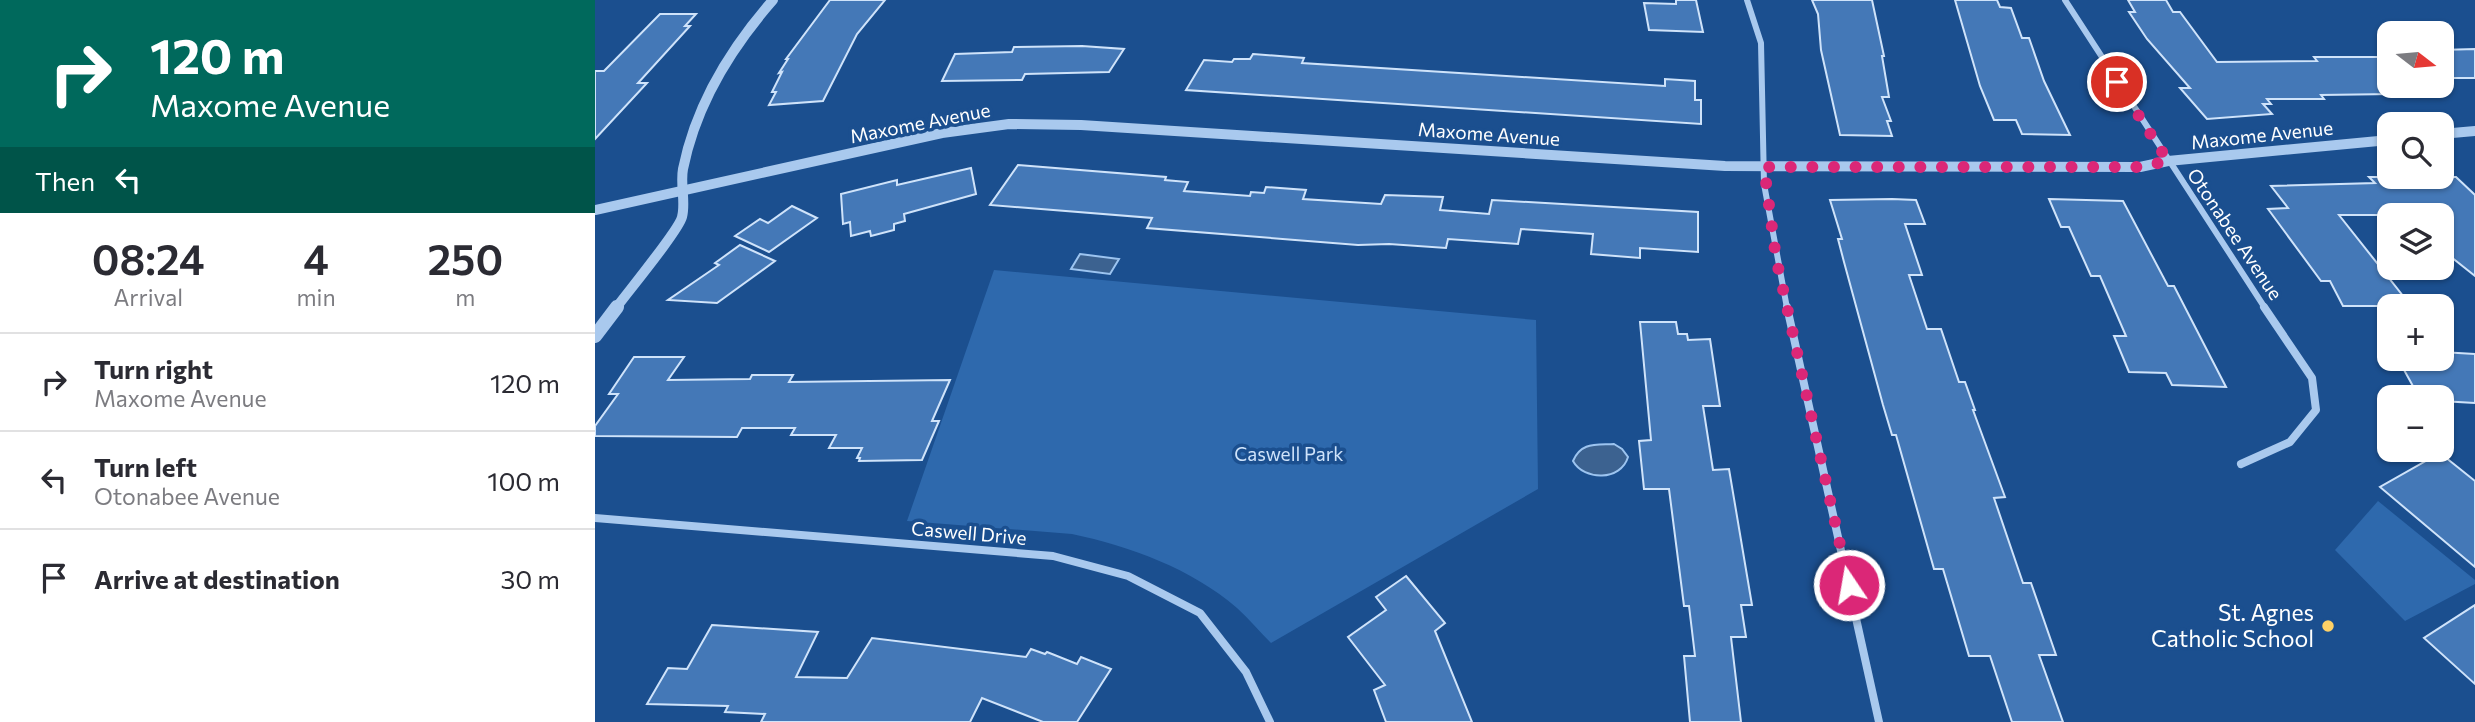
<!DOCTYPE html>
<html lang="en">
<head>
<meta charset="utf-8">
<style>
  :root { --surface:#fff; --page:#f2f2f3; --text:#2b2b33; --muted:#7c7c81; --line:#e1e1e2 }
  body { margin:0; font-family:Commissioner,sans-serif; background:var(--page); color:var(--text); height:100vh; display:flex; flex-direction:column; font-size:26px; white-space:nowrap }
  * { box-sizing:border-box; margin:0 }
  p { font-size:23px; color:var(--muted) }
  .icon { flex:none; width:38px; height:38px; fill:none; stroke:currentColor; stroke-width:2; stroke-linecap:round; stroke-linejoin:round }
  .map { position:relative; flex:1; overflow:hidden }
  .drawer { display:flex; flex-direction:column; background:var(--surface); width:595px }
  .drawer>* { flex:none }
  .hud { background:#00695c; color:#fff; overflow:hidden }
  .needle { width:46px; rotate:106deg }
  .controls { position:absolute; left:1782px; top:21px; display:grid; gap:14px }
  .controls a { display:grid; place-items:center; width:77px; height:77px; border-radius:14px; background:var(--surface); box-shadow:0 2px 5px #0004; font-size:35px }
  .pin { position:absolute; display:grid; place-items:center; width:60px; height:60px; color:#fff; margin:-30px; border:4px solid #fff; border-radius:50%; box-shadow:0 2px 7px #0007 }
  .me { position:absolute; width:77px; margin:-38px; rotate:348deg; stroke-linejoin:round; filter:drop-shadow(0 0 5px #0008) }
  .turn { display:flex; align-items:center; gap:24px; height:147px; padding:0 35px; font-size:32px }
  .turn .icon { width:91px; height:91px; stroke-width:2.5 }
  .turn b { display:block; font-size:49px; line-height:60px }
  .then { display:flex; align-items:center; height:66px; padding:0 35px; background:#0003; gap:14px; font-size:26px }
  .eta { display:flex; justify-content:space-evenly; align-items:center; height:119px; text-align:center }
  .eta b { font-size:42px; font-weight:600; line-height:49px }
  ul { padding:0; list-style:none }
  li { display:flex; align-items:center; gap:21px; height:98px; padding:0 35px; border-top:2px solid var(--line) }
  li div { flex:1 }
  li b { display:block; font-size:26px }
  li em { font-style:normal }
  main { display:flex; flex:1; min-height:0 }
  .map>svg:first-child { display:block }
  .green { fill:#2e69ad }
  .water { fill:#3c6290; stroke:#9cc4f0; stroke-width:2 }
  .building { fill:#4478b7; stroke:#cfe3fa; stroke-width:2 }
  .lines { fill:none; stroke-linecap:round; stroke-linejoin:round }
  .minor-far1 { stroke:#a9c9ee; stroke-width:6 }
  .minor { stroke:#a9c9ee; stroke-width:8 }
  .tertiary-far1 { stroke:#a9c9ee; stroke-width:10 }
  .tertiary { stroke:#a9c9ee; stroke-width:14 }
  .route { stroke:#db2777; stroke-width:12; stroke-dasharray:0 21.6 }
  .poi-dot { fill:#ffd166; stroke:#1b4f8f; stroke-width:2.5 }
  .labels { text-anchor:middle; stroke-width:7; stroke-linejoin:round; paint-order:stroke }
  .street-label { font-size:19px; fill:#fff; stroke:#1b4f8f }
  .park-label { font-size:19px; fill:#cfe3fa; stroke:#1b4f8f }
  .near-poi-label { font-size:23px; fill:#fff; stroke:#1b4f8f; text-anchor:end }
</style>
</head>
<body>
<main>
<section class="drawer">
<div class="hud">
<div class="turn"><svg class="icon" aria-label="right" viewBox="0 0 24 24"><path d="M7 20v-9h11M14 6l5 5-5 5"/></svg><div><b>120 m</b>Maxome Avenue</div></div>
<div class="then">Then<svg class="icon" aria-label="left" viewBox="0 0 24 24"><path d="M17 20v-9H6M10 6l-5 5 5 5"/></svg></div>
</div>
<div class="eta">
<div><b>08:24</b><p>Arrival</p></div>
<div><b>4</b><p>min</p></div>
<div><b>250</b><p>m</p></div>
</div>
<ul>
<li><svg class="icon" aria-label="right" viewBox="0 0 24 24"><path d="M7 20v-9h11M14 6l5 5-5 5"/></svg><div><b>Turn right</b><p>Maxome Avenue</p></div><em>120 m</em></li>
<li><svg class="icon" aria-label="left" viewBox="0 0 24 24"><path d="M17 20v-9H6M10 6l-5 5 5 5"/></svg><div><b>Turn left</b><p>Otonabee Avenue</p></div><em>100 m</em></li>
<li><svg class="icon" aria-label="arrive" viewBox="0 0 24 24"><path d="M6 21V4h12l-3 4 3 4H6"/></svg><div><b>Arrive at destination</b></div><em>30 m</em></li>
</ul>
</section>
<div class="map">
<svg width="1880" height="722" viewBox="0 0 1880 722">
  <rect width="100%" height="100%" fill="#1b4f8f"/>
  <g class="green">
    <path d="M399,270L941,320L943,489L676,643C665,632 654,619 642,608C597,569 535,546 477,534L312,521Z"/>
    <path d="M1783,501L1880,580V584L1810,621L1740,550Z"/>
  </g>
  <g class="water">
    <path d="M485,254L524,259L515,274L476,269Z"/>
    <path d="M1019,444L1027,449L1033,457C1026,481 989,481 978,461C986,442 1000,445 1019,444Z"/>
  </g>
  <g class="building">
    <path d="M235,0H290L262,34L228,101L174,105L181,92H177L187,72L184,73L193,59H191Z"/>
    <path d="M1081,0H1101L1108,32L1054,30L1049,3L1081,4Z"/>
    <path d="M1217,0H1277L1289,56H1287L1294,97H1287L1296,121H1292L1297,136L1245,135L1226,50L1223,14Z"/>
    <path d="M1360,0H1402L1405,7L1416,8L1427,38H1434L1449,81L1475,135L1427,134L1421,120H1399L1385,86Z"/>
    <path d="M1533,0H1571L1578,12H1585L1622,62L1722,61L1719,57H1794V88H1791L1797,94L1726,95L1729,99H1672L1676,104H1668L1677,114L1612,119L1585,88H1595L1552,39L1534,12H1540Z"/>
    <path d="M65,14H101L90,26H95L43,83H52L0,139V71H9Z"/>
    <path d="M487,46L529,49L514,72L430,74L427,80L347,81L360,54L417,52L419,47Z"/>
    <path d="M1880,49V78H1846V50Z"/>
    <path d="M658,54L709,58L707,63L1070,86V79L1100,81V100H1106V124L591,90L609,60L637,62L639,59H655Z"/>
    <path d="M423,165L571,177L570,180L593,182L589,191L655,196L656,192L669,193L671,187L711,190L708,199L786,204L790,195L848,197L845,210L894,214L897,200L1103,212V252L1045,248V258L996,254L998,234L926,229L923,244L853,239L851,248L794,244L763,245L552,228L557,218L395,205Z"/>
    <path d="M376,168L381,194L309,214L310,221L299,224V230L276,236L275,231L256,236L255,222L248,224L246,194L302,180V185Z"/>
    <path d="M1774,177H1861L1880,195V276L1846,249V215H1744L1816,306H1748L1735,281H1726L1673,209L1693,208L1676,186L1780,183Z"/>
    <path d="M1297,199L1321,200L1330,224H1310L1327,275H1314L1332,329H1346L1364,382H1370L1380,410H1378L1410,497L1399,498L1428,583H1436L1461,655H1444L1468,722H1417L1395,656H1374L1348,569H1339L1301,435H1297L1288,405L1249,262L1243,239H1247L1235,200Z"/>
    <path d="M1454,199L1528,201L1573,286H1579L1631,387L1577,385L1571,373L1534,372L1519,336H1531L1505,276H1496L1474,227H1466Z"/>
    <path d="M197,206L222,218L174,252L140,236L165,219L173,223Z"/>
    <path d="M145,245L180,261L122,303L73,300L124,265L120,263Z"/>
    <path d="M1045,322H1081L1083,334H1092L1093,340L1115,339L1125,406H1108L1118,470L1134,469L1157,605H1146L1151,637H1136L1146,722H1095L1089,656H1100L1094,606H1089L1074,489H1049L1044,441L1056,440Z"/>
    <path d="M1846,352L1880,354V403L1846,401V397H1824L1803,359H1846Z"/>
    <path d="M39,357H89L73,380L155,379L157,375H198L194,382L355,380L337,421H344L327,460L264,461L265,458H262L267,448H234L241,435H196L200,428H147L142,437L0,436V426L23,394H14Z"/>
    <path d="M1845,453L1880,481V567L1785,487Z"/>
    <path d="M811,576L850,623L840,631L877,722H791L779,690L790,685L753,637L791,610L781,597Z"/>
    <path d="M1880,605V684L1829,638Z"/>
    <path d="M117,625L223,632L201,677L252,678L277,638L431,657L436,649L450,654L452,652L482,664L486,657L516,669L482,722H448L387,698L375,722H166L170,714L130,712L133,706L52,704L73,668L92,669Z"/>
  </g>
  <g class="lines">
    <g class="minor-far1">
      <path d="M1152,0L1166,43L1169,184L1192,308"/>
      <path d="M1470,0L1670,308"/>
    </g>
    <g class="minor">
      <path d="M1192,307L1284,722"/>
      <path d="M1646,464L1695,442L1721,410L1717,378L1669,307"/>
      <path d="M0,518L458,556L533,576L605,613L651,672L675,722"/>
    </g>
    <g class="tertiary-far1">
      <path d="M1846,134L1880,131"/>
      <path d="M0,210L347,133L414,124L486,125L1130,166L1545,167L1573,161L1794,140"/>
      <path d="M21,308C32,293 84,230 87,217C91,202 85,185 88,169C101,104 135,49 178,0"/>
    </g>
    <path class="tertiary" d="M0,336L22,307"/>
  </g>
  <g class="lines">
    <path class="route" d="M1254,585L1181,258L1169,167H1545L1573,161L1522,82"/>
  </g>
  <circle class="poi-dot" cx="1733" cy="626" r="7"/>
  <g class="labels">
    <g class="street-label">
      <text transform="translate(325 123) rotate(-11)" y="7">Maxome Avenue</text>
      <text transform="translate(894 134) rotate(4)" y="7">Maxome Avenue</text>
      <text transform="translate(1667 135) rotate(-6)" y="7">Maxome Avenue</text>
      <text transform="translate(1640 234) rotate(56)" y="7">Otonabee Avenue</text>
      <text transform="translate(374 533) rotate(5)" y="7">Caswell Drive</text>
    </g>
    <g class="park-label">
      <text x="694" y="461">Caswell Park</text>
    </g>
    <g class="near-poi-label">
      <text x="1719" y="621">St. Agnes<tspan x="1719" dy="26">Catholic School</tspan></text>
    </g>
  </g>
</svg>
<div class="controls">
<a><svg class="needle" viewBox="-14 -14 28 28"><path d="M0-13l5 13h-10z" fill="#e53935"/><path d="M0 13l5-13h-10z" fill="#7c7c81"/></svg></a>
<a><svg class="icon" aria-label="search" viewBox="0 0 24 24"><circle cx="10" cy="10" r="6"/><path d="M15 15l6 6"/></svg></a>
<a><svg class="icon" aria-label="layers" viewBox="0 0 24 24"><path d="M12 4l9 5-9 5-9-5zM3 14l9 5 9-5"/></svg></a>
<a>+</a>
<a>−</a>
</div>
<div class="pin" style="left:1522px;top:82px;background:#d93025"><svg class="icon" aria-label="arrive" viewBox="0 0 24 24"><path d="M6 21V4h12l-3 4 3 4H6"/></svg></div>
<svg class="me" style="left:1254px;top:585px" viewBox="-20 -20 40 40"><circle r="17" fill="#db2777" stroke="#fff" stroke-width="3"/><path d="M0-11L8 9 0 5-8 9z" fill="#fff"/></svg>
</div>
</main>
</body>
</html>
